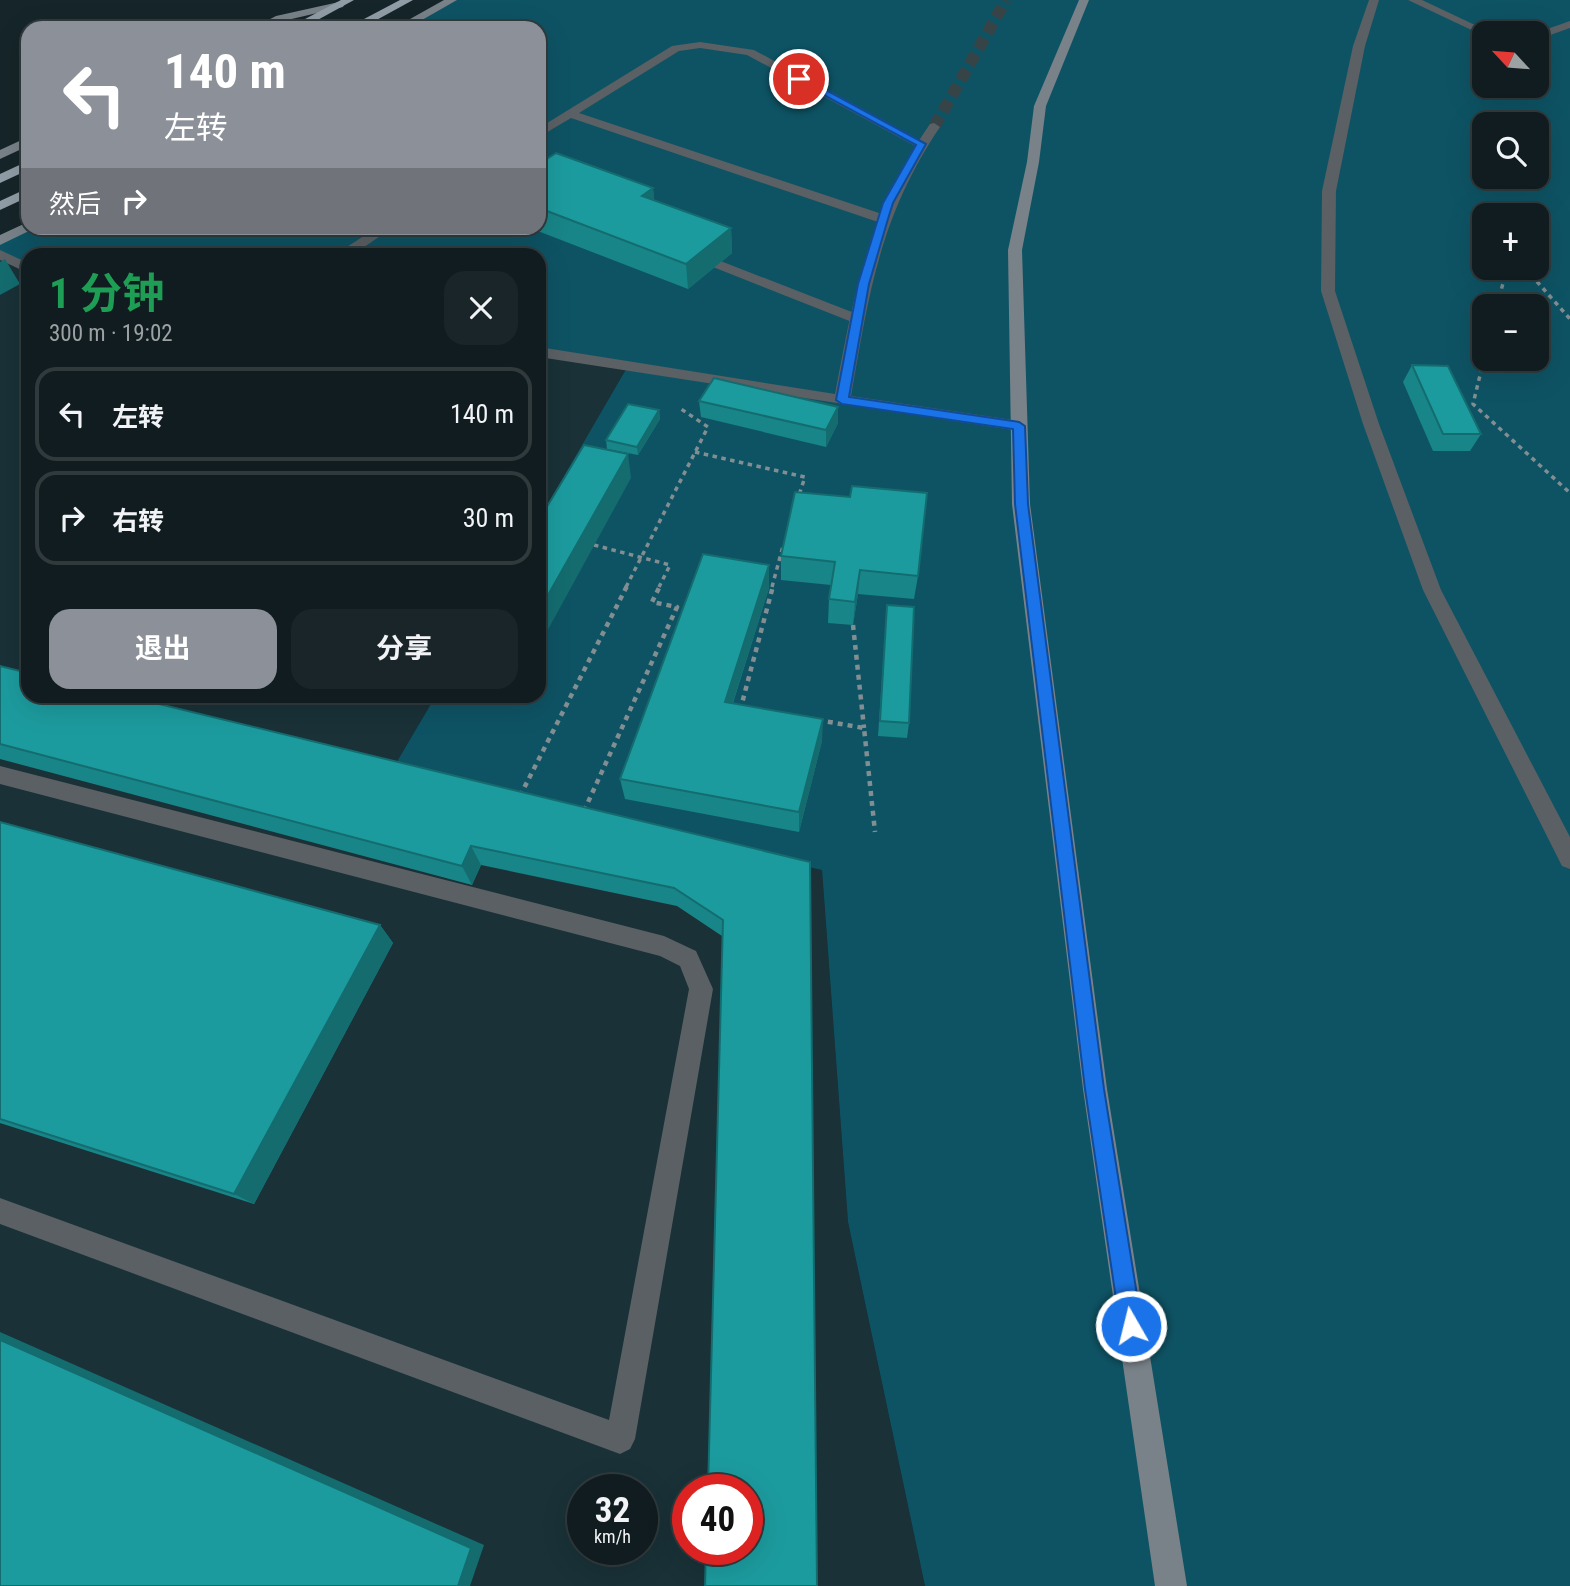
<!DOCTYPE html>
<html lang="zh">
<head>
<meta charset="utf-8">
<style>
  :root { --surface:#101c1f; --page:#192528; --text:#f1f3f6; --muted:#9ca1a4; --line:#303a3d; --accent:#8c9099 }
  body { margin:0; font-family:"Roboto Condensed","Noto Sans SC",sans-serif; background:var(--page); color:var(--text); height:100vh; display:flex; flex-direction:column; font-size:26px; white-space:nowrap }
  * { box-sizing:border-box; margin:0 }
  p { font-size:23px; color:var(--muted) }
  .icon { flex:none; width:38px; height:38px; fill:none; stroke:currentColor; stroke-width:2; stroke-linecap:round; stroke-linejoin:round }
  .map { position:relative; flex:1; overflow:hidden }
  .panel { position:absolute; left:21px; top:248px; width:525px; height:455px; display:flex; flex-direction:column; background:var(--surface); border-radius:21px; box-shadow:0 7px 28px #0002,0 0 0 2px var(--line) }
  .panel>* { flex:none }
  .guide { position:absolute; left:21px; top:21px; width:525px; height:214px; border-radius:21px; box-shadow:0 7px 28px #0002,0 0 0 2px var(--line); background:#8c9099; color:#fff; overflow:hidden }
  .needle { width:46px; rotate:296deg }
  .controls { position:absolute; left:1472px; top:21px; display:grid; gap:14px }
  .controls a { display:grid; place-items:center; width:77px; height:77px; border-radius:14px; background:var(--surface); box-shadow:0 7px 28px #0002,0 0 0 2px var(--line); font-size:35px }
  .speed { position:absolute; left:567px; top:1474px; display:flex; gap:14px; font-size:35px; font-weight:700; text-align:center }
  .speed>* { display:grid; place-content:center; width:91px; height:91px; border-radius:50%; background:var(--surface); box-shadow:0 7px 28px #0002,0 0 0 2px var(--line); line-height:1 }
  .speed small { font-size:18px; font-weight:400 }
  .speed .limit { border:10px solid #d22; background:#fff; color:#111 }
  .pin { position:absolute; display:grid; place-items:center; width:60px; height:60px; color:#fff; margin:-30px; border:4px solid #fff; border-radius:50%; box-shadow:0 2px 7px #0007 }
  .me { position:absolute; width:77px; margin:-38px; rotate:352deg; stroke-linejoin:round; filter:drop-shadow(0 0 5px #0008) }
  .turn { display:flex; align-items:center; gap:24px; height:147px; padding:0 28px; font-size:32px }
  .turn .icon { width:91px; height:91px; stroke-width:2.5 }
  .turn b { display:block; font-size:49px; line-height:60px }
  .then { display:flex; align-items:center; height:66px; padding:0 28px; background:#0003; gap:14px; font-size:26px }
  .round { display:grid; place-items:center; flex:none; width:74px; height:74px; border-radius:21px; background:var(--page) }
  .summary { display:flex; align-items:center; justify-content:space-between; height:119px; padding:0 28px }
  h1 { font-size:42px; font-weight:700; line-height:52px; color:#1e9e55 }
  .primary-button { display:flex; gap:14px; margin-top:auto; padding:14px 28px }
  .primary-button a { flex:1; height:80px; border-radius:21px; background:var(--accent); color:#fff; font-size:28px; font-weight:700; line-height:80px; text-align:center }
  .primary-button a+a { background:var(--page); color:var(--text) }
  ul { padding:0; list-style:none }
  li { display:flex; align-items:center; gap:21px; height:94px; margin:0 14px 10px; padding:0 14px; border:4px solid var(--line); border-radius:21px }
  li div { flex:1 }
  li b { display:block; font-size:26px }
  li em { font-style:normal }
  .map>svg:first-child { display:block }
  .built { fill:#193137; fill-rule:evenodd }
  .green { fill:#0e5364; fill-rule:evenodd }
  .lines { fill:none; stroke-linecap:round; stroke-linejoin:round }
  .street-tunnel { stroke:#364448; stroke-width:12; stroke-dasharray:12 6; stroke-linecap:butt }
  .path-far1 { stroke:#828e92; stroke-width:3.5; stroke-dasharray:4.5 4.5; stroke-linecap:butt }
  .path { stroke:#828e92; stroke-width:4.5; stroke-dasharray:5 5; stroke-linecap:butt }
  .lane { fill:#5a6064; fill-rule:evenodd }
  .street { fill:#5a6064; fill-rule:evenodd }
  .secondary { fill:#798289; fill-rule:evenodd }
  .primary { fill:#919da6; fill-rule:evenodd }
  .wall { fill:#188588 }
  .shaded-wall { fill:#146c6f }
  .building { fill:#1c9b9e; stroke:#146c6f; stroke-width:2 }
  .route { fill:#1a73e8; stroke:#114b97; stroke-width:2 }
</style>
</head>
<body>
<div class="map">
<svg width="1570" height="1586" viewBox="0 0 1570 1586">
  <rect width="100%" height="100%" fill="#162529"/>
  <g class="built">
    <path d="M0,254L28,269V696L435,697L388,778L822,870L848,1222L925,1586H0ZM583,1489H642V1549H583ZM688,1489H747V1549H688Z"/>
    <path d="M539,352L629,366L539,519Z"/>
  </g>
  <path class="green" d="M452,0H1570V1586H925L848,1222L822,870L388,777L435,697L539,696V519L628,366L539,352V256H28V269L0,254V241L28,228H539V28H400ZM1484,33H1536V86H1484ZM1484,124H1536V177H1484ZM1484,215H1536V268H1484ZM1484,306H1536V359H1484Z"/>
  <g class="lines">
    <path class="street-tunnel" d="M934,127L1006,0"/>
    <g class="path-far1">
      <path d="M1525,268L1570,319"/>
      <path d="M1497,306L1507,268"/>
      <path d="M1484,359L1473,404L1570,493"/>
      <path d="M695,452L805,477L798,498"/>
      <path d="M594,545L670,565L659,587"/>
      <path d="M626,587L708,427L678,407"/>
      <path d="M772,587L783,546"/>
    </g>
    <g class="path">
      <path d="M853,625L864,728"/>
      <path d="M744,708L741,707L773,586"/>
      <path d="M818,720L864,728L875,832"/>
      <path d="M520,796L627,586"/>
      <path d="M584,811L677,607L652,602L660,586"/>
    </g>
    <g class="lane">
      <path d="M1369,0H1379L1365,46L1336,191L1335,291L1379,424L1441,590L1570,837V869L1562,866L1423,590L1363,424L1321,291L1322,191L1353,46Z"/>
      <path d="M1408,0H1422L1492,33L1482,35Z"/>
      <path d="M1570,21V28L1536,40V33Z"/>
      <path d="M700,42L754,50L927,144L925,147H917L747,55L700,48L679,51L579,113L888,216V222H878L571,118L539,137V128L672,46Z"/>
      <path d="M376,228H392L351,256H333Z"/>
      <path d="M718,260L862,316L864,319L857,323L852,322L713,267L711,264Z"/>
      <path d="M0,766L664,936L696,951L713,989L635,1439L630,1449L620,1454L0,1224V1198L609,1420L689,989L680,966L660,956L0,784Z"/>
    </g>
    <g class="street">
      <path d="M934,123L940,127C880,216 869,293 851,396L1019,421L1027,426L1025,430L1019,431L539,357V347L835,394C855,289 868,214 930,124Z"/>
      <path d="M0,250L28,263V273L0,260Z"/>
    </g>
    <g class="secondary">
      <path d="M444,0H457L408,28H394Z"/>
      <path d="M1079,0H1089L1046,106L1039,162L1022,250L1030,504L1107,1089L1187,1586H1155L1083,1089L1012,504L1008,250L1027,162L1034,106Z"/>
      <path d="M339,2L344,5L343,7L283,21L268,28H253L276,16Z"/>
      <path d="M28,137V146L0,159V150Z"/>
      <path d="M28,222V228L33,229L0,245V235Z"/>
    </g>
    <g class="primary">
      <path d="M341,0H354L303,28H288Z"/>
      <path d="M400,0H413L362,28H347Z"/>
      <path d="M28,161V170L0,183V174Z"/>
      <path d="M28,188V197L0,210V201Z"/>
    </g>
  </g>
  <g class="wall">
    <path d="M539,164L653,188L654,201L731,228L732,253L688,289L530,228H539Z"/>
    <path d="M1412,365L1481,434L1470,451H1433L1403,382Z"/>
    <path d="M699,401L838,407V423L826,447L701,417Z"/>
    <path d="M659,410L660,419L638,455L607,449L606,440Z"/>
    <path d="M795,492L918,576L914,599L858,594L853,625L828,623L829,599L831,585L781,580V556Z"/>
    <path d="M769,565V588L733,703L822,741L799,832L625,799L620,779Z"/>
    <path d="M887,605L909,723L907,738L878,736Z"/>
    <path d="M0,666L810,862L722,936L677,906L481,865L472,885L0,759Z"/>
    <path d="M0,822L380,925L393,943L254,1204L0,1123Z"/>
  </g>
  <g class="shaded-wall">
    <path d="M653,188L655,212L642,196Z"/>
    <path d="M731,228L732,253L688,289L686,264Z"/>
    <path d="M5,259L20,284L0,295V262Z"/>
    <path d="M838,407V423L826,447V430Z"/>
    <path d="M659,410L660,419L638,455L637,447Z"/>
    <path d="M628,454L631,478L539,646V611Z"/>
    <path d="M769,565V588L726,724L725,702Z"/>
    <path d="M860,570L858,594L853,625L855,602Z"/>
    <path d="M823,719L822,741L799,832V812Z"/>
    <path d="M471,846L481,865L472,885L462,866Z"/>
    <path d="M380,925L393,943L254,1204L234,1194Z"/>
    <path d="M0,1332L484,1545L470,1586H458L0,1340Z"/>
  </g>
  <g class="building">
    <path d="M556,153L653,188L642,196L731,228L686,264L539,208V164Z"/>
    <path d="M1412,365L1448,366L1481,434H1443Z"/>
    <path d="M714,378L838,407L826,430L699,401Z"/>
    <path d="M628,404L659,410L637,447L606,440Z"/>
    <path d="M584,445L628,454L539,611V520Z"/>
    <path d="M852,486L927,493L918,576L860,570L855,602L829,599L835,562L781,556L795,492L850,497Z"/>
    <path d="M703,554L769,565L725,702L823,719L799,812L620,779Z"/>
    <path d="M887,605L914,607L909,723L880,721Z"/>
    <path d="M0,666L28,673V696H126L810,862L817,1586H705L706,1549H747V1489H708L723,920L674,888L471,846L462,866L0,744Z"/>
    <path d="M0,822L380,925L234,1194L0,1119Z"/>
    <path d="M0,1340L471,1548L458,1586H0Z"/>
  </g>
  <path class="route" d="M796,77H802L926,144L893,203L888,219L869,284L849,397L1019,422L1025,426L1028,504L1104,1089L1142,1326L1139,1334L1131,1337L1124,1334L1120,1326L1085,1089L1015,504L1013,429L842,404L836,400L858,284L878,219L883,203L916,145L796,80Z"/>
</svg>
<div class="controls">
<a><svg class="needle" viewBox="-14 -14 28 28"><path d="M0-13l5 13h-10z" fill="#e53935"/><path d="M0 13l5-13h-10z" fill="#9ca1a4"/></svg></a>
<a><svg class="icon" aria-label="search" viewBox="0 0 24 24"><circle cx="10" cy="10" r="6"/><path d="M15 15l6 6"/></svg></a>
<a>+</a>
<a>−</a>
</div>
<div class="speed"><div>32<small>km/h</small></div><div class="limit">40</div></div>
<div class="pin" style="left:799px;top:79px;background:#d93025"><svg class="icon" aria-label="arrive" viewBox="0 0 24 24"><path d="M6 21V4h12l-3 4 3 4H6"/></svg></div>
<svg class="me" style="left:1131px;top:1326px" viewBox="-20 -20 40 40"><circle r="17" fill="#1a73e8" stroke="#fff" stroke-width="3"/><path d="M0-11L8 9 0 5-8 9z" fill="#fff"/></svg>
<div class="guide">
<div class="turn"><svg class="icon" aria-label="left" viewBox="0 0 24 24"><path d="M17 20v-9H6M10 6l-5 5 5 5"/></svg><div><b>140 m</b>左转</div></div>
<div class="then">然后<svg class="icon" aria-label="right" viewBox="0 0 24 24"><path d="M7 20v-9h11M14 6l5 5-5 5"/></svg></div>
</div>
<section class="panel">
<div class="summary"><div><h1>1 分钟</h1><p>300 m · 19:02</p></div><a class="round"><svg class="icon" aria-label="close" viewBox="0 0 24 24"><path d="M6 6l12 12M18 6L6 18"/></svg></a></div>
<ul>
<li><svg class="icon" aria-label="left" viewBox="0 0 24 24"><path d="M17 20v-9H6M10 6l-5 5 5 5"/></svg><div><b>左转</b></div><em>140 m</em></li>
<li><svg class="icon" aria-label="right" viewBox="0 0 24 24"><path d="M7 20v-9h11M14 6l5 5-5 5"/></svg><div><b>右转</b></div><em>30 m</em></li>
</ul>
<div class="primary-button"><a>退出</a><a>分享</a></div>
</section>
</div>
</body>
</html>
